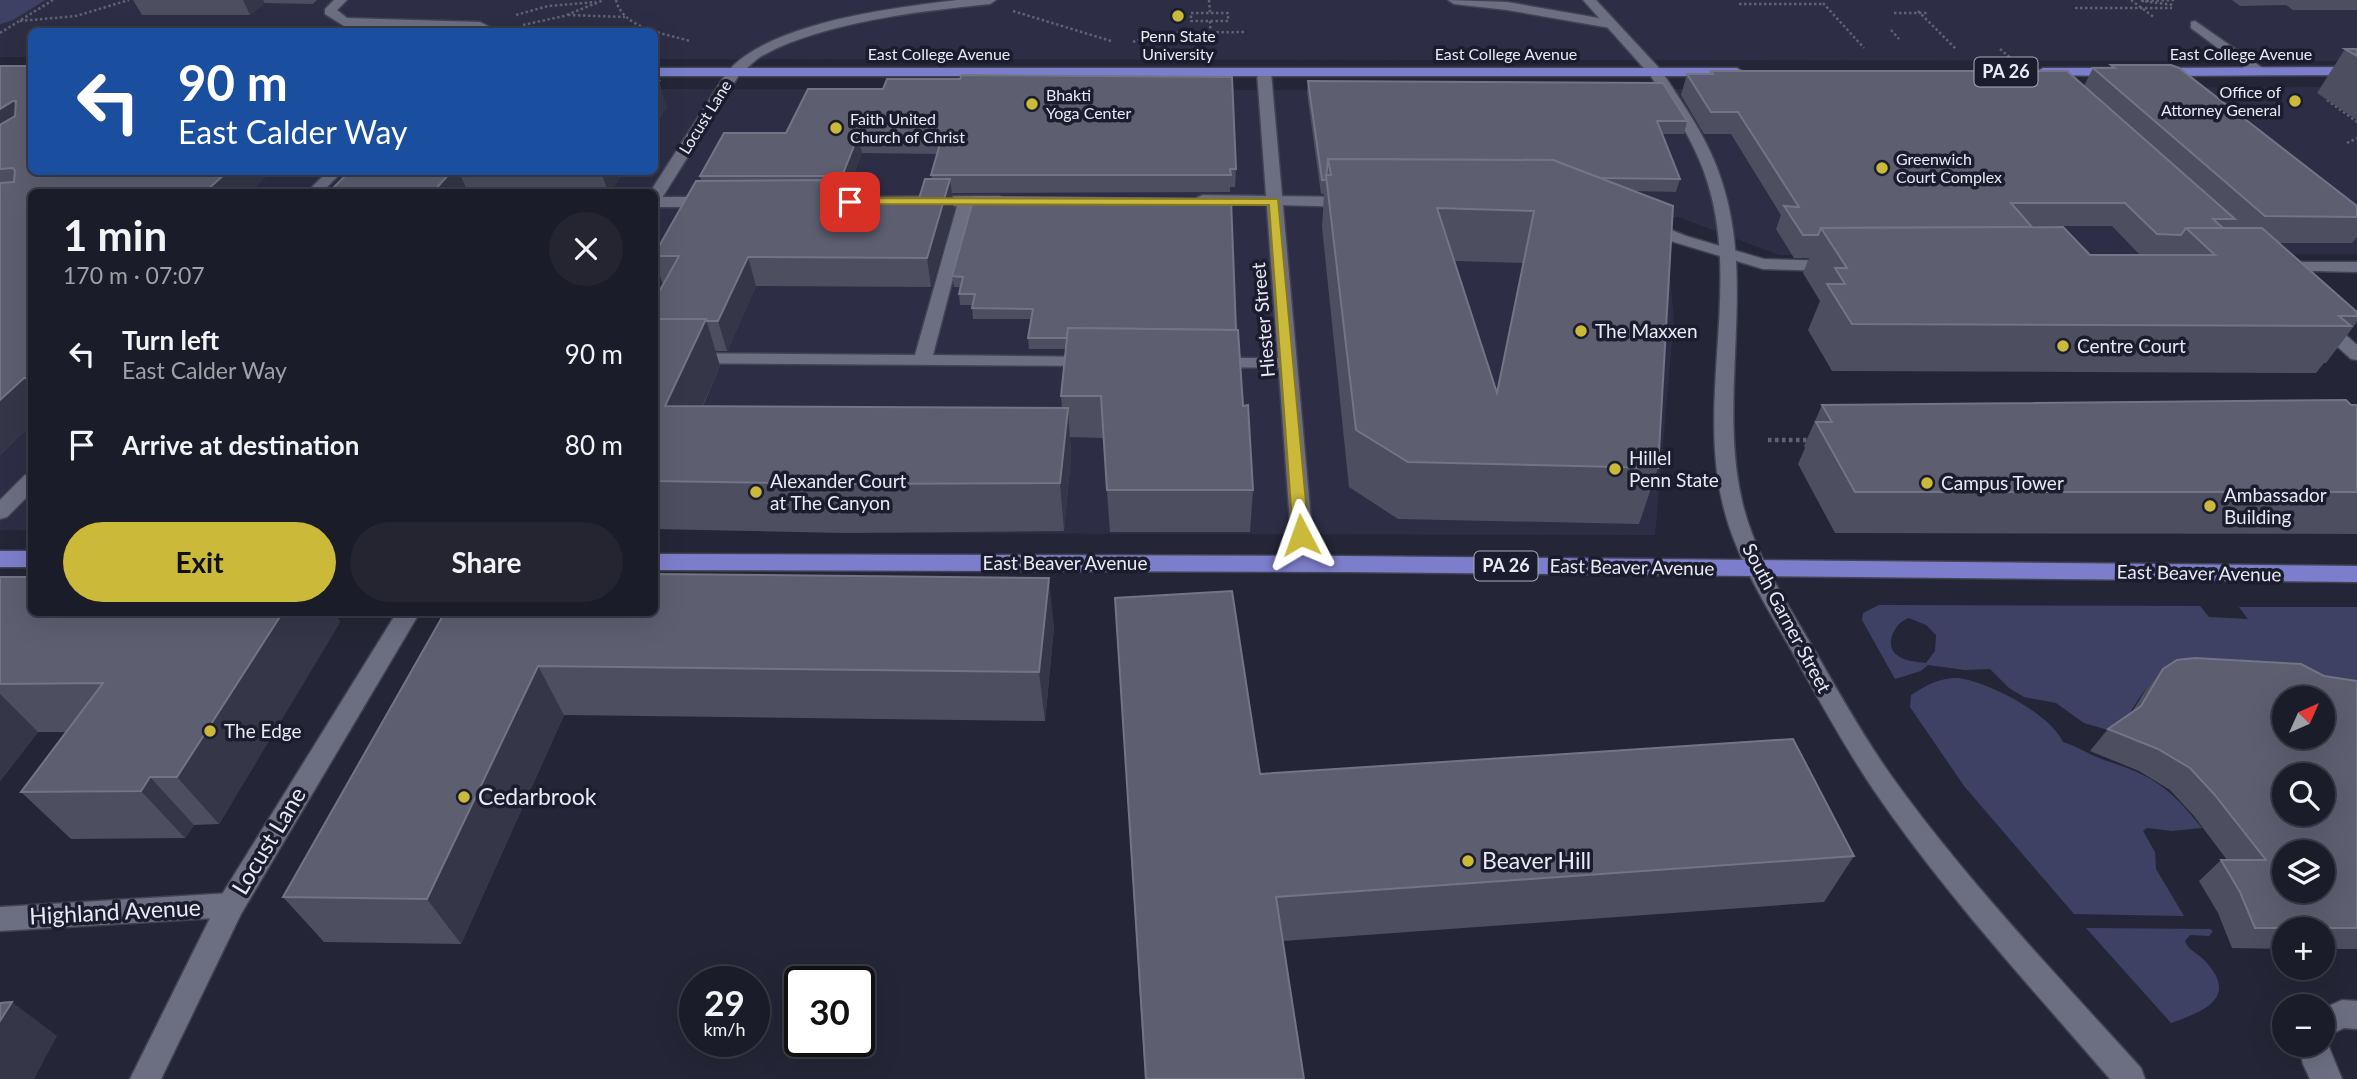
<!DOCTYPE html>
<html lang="en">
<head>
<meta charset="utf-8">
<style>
  :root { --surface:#1b1c29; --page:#242531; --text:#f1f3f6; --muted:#a0a1a8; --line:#393a46; --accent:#cbb939 }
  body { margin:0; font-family:Lato,sans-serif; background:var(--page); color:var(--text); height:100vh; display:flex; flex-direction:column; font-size:26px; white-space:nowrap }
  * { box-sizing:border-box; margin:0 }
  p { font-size:23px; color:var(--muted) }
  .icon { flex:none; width:38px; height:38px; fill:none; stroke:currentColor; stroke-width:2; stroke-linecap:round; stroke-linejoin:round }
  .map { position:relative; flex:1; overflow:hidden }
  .side { position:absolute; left:28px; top:189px; width:630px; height:427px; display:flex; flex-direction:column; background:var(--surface); border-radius:10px; box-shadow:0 7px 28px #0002,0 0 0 2px var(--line) }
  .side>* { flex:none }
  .banner { position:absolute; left:28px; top:28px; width:630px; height:147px; border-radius:10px; box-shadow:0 7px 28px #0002,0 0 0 2px var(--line); background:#1a4fa0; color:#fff; overflow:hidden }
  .needle { width:46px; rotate:45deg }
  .tools { position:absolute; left:2272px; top:686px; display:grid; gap:14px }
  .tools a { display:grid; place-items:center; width:63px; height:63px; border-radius:50%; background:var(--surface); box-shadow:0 7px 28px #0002,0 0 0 2px var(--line); font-size:35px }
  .speed { position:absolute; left:679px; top:966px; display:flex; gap:14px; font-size:35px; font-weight:700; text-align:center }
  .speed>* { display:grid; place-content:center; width:91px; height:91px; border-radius:50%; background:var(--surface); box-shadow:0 7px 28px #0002,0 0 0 2px var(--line); line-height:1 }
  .speed small { font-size:18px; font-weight:400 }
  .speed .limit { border:4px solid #111; border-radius:10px; background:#fff; color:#111 }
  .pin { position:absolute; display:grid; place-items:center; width:60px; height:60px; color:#fff; margin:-30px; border-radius:14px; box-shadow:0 4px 10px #0006 }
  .me { position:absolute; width:77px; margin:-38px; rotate:356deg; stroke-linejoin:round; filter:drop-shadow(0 0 5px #0008) }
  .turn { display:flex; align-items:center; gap:24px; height:147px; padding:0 35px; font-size:32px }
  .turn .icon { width:91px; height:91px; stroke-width:2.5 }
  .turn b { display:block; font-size:49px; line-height:60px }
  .round { display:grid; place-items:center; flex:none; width:74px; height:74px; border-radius:37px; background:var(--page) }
  .head { display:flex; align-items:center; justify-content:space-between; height:119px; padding:0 35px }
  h1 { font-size:42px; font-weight:700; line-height:52px }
  .button { display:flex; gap:14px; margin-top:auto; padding:14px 35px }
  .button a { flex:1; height:80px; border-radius:42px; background:var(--accent); color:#111; font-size:28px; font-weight:700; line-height:80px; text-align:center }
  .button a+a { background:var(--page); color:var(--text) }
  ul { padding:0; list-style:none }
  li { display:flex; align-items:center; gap:21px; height:91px; padding:0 35px }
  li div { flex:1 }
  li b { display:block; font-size:26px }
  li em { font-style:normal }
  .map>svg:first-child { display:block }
  .built { fill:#2d2e45 }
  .green { fill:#3f4164; fill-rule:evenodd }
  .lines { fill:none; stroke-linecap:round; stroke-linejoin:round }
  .service-casing { stroke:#424352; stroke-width:3 }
  .minor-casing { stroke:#424352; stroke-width:3 }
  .tertiary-casing { stroke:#424352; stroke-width:3 }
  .primary-casing { stroke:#424352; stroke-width:3 }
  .path-far1 { stroke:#606171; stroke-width:2.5; stroke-dasharray:2.5 2.5; stroke-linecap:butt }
  .path { stroke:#606171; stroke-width:4.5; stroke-dasharray:3.5 3.5; stroke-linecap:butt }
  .service { fill:#6c6e82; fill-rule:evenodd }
  .minor { fill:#6c6e82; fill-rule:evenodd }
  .tertiary { fill:#6c6e82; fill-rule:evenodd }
  .primary { fill:#7d7ecb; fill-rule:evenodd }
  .wall { fill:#4d4e60; fill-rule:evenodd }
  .shaded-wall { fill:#353749 }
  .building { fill:#5d5e70; stroke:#737485; stroke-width:2; fill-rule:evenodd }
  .route { fill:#cbb939; stroke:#847825; stroke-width:2 }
  .poi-dot { fill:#cbb939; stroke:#1b1c2d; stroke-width:2.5 }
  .labels { text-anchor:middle; stroke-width:7; stroke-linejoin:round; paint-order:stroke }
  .far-poi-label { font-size:16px; fill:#e8e9f5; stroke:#1b1c2d; text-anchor:start }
  .far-street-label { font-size:16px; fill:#e8e9f5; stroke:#1b1c2d }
  .shield { fill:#1b1c2d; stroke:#aaacb9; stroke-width:2 }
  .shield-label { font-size:18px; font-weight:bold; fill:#e8e9f5 }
  .street-label { font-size:19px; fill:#e8e9f5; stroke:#1b1c2d }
  .poi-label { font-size:19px; fill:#e8e9f5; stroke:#1b1c2d; text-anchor:start }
  .near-poi-label { font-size:23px; fill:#e8e9f5; stroke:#1b1c2d; text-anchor:start }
  .near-street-label { font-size:23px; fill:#e8e9f5; stroke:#1b1c2d }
</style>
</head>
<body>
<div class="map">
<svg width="2357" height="1079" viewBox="0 0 2357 1079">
  <rect width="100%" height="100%" fill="#242637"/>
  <g class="built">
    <path d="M0,0H2357V61L655,59L654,32H32L31,57H0Z"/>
    <path d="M2357,87V254L1779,255L1678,217L1664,219L1674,318L1655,535L846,533L655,529L654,192H32L31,530H0V89L32,172H654L655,89L1308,90Z"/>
  </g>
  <g class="green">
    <path d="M0,0H45L13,20L0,24Z"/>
    <path d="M1879,605L2200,606L2209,617L2248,619L2239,607H2357V690L2157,681C2137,691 2132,718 2115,732L2084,723L2056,703L2024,697L2009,688L1990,669L1965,670L1928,665L1921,671L1895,679L1862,620L1863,613ZM1909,618L1926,625L1936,635L1935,651L1926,663C1917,662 1904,661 1897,655C1883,645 1896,621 1909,618Z"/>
    <path d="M1958,678C1989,682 2050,714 2063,742C2077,746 2090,755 2104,760C2154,776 2169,787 2202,828L2172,831L2147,828L2143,831L2155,852L2156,869L2184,916L2074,914L1964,786L1910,707L1911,695C1926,685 1939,678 1958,678Z"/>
    <path d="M2086,928L2210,929L2213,931L2209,936L2190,935L2185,941C2188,950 2197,953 2204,960C2241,998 2202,1012 2171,1023Z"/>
  </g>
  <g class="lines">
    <defs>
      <g id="service">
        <path d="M334,0H347L337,10L347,18L480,22L500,32L344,26L325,14V9Z"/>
        <path d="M957,0H996L990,4C922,11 853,19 789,43C779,47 769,52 760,57C751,63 744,73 734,76L727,72C770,22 893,8 957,0Z"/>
        <path d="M1448,0L1507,2L1610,20L1616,24L1610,28L1507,10L1454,4Z"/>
        <path d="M2195,21L2264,69V75H2254L2191,28V22Z"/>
        <path d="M1203,195L1352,197L1360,202L1352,207L1198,203L1195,200L1198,197Z"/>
        <path d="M966,196H999L1007,201L999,206H972L933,355L1093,357L1102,362L1099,366L654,363V353L915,355L957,206L856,207L848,202L856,197Z"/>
        <path d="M654,197H712L720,202L712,207H654Z"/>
        <path d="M1644,219L1686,236L1764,259L1832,261L1840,266L1832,271L1763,269L1674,242L1638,227L1636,224L1638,221Z"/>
        <path d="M2278,262H2357V272L2272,270L2270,267L2272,264Z"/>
        <path d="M1213,358H1288L1297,363L1288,368L1207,367L1204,363L1207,359Z"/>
        <path d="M231,893L241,896L245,905L241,914L231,917L0,931V907Z"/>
        <path d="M2342,1000L2357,1001V1029L2344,1028L2325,1037L2342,1079H2310L2303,1064L2299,1045H2322V1009Z"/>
      </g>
      <g id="minor">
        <path d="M1583,0H1596L1660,69V75H1650Z"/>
        <path d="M734,68L741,72L662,198L654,202V192H650L727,72Z"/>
        <path d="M1264,68L1271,72L1315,564L1312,569L1304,572L1296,569L1293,564L1257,72Z"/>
        <path d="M327,172H342L322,192H307Z"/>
        <path d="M2323,319L2329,320L2357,345V360L2351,359L2317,328L2314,324Z"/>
        <path d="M32,474V492L7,517L0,519V500L25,475Z"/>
        <path d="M397,612H420L241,914L161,1079H130L221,896Z"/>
      </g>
      <path id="tertiary" d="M1655,68L1660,69C1684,105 1711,143 1723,185C1755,287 1718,397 1742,501C1754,553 1785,600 1812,646C1837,689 1861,733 1890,774C1965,879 2055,973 2141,1068L2145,1079H2110C2029,985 1943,892 1873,789C1844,746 1819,700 1794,655C1767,607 1736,559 1723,505C1697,399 1740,288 1708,184C1696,143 1671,107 1648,72Z"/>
      <g id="primary">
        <path d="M2357,67V75L2155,76L2148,72L2155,68Z"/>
        <path d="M654,68H1737L1744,72L1737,76H654Z"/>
        <path d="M2043,68H2119L2126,72L2119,76L2038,75L2036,72Z"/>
        <rect x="0" y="551" width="32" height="16"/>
        <path d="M654,554L1346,556L2357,566V582L1346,572L654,570Z"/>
      </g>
    </defs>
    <use href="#service" class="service-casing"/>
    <use href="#minor" class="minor-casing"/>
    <use href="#tertiary" class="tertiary-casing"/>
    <use href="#primary" class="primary-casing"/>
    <g class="path-far1">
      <path d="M616,0C622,28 666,34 690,41"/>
      <path d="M1209,0L1210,13"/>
      <path d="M2131,0L2155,18"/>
      <path d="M2174,0L2142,1L2174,5"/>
      <path d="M1823,3L1864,48"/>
      <path d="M1739,4H1824"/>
      <path d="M2075,8H2172"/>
      <path d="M1013,11L1111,41"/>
      <path d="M1918,11L1956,49"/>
      <rect x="1191" y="13" width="37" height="8"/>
      <path d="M1894,13H1928"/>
      <path d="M516,15L548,6L596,2"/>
      <path d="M568,15L625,17"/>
      <path d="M20,21L76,16L129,0"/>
      <path d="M1210,21L1211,45"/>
      <path d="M523,25L564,16L604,0"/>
      <path d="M1891,30L1899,39"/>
      <path d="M0,33L53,0"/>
      <path d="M1133,42L1158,33L1245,32"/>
      <path d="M2000,49L2014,61"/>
      <path d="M2327,100L2357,122"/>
      <path d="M2347,143L2357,138"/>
    </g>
    <path class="path" d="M1768,440H1813"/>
    <use href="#service" class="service"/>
    <use href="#minor" class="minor"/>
    <use href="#tertiary" class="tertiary"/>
    <use href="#primary" class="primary"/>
  </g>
  <g class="wall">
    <path d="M133,0H317L313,4L265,3L250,15H142Z"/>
    <path d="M2232,0H2357V10H2293L2286,5L2240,6Z"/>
    <path d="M2345,49H2357V120L2317,93Z"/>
    <path d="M2111,65L2357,206V237L2352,243H2278L2357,312V322L2326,363H2324L2316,373L1832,371L1808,330L1820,301L1803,273L1809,258H1794L1776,229L1781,215L1731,134H1704L1681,95L1687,74H1710L1711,71L2084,86L2093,68H2110ZM2031,226H2112L2140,255H2090Z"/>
    <path d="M0,66H32V424L0,455Z"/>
    <path d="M1308,81L1687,121L1684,134H1662L1680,179L1676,192L1635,191L1658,468L1639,524L1398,519L1349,487L1322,227L1324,194H1321L1307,93ZM1455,261L1523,263L1497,392Z"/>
    <path d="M808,89L1236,169L1235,187H1230V192L952,193L954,208L931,287L756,286L727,351H715L720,366L703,406L1062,408L1061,396L1066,349H1029L1028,338L1031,319H973L972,305H960L959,294L960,287H954L952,276L974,197L1236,330L1253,490L1250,532H1110L1103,438L1070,437L1071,456L1064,531L846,533L654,529V301L663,285L654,258V255L701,181L700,176L786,133ZM862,153L937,154L931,175L932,179L918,202L838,201L837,193H846Z"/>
    <path d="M349,172H624L610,192H329Z"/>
    <path d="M1822,405H2357V534L1835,533L1798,464L1805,448L1804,446Z"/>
    <path d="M0,577L32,612H334L340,622L219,824L194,825L185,838L71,839L21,792L66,732H38L0,781Z"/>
    <path d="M1115,598L1260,774L1854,856L1824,902L1283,941L1304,1079H1145Z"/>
    <path d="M445,612L1054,627L1045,721L564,715L461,944L324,942L283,897Z"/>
    <path d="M2163,669L2324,676L2357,681V949H2322V929H2284V949L2232,948L2218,913L2199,881L2221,860H2227L2194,816L2170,790L2139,771L2090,751L2108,729L2132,712L2145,691Z"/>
  </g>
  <g class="shaded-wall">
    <path d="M243,0H263L265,3L250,15Z"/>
    <path d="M659,81L667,108L654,127V88Z"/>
    <path d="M13,101L31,128L0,148V109Z"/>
    <path d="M858,136L862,153L846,193L842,176Z"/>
    <path d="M227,172H272L250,192H205Z"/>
    <path d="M451,172H459L468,192H433Z"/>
    <path d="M601,172H624L610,192H608Z"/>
    <path d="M950,179L954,208L931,287L927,258Z"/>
    <path d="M834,180L840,208L825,201Z"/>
    <path d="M748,257L756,286L727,351L718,321Z"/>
    <path d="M706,319L720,366L681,454L665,406Z"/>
    <path d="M24,378L32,388V424L0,455V400Z"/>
    <path d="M1068,408L1071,456L1064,531L1060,483Z"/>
    <path d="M1049,578L1054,627L1045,721L1039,672Z"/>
    <path d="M283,612H334L340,622L219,824L177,777Z"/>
    <path d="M538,666L564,715L461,944L427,899Z"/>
    <path d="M0,694L38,732L0,781Z"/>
    <path d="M150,777L194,825L185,838L141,791Z"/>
    <path d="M12,1002L57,1036L34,1079H0V1021Z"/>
  </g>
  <g class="building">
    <path d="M2345,49H2357V56Z"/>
    <path d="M2111,65H2171L2179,68L2357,206V217L2265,216L2093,68H2115Z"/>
    <path d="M0,66H32V172H227L205,192H232H32V378H24L0,400V183L14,182L15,171L13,168L0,169V125L15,116L16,101H13L0,109Z"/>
    <path d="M1711,71H2067L2235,219H2213L2223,228H2186L2181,235L2157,234L2125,203H2011L2032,227L1821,228L1818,235H1803L1784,206L1799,207L1738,112H1711L1687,74H1713Z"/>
    <path d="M962,75L1232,77L1236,169H1230L1231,175H931L942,137L858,136L842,176H700L724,133H786L808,89H883L887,79H960Z"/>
    <path d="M654,81H659L654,88Z"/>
    <path d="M1308,81L1663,83L1687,121H1657L1680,179L1600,178L1553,160L1328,159L1326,180H1322Z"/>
    <path d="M1328,159L1553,160L1673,206L1658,468L1408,462L1356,430L1326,175H1331ZM1437,208L1534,211L1497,393Z"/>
    <path d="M349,172H451L433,192H329Z"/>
    <path d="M925,179H950L927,258L748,257L718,321H705L706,319H654V301L679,256H654V255L696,181L834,180L825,201L918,202Z"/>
    <path d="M974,197L1231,199L1236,330L1068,328L1067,338H1028L1033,309L972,308L975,294H959L963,277L952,276Z"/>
    <path d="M2063,227L2090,255H2215L2186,228H2262L2357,312V316H2339L2351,326L1852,324L1827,284H1845L1835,268H1847L1821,228Z"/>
    <path d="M654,319H706L665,406L1068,408L1060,483L834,484L654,481Z"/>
    <path d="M1068,328L1238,330L1243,406L1248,405L1253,490H1107L1101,396H1061Z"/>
    <path d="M2346,400L2351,405H2357V492H1855L1816,422H1832L1822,405Z"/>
    <path d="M654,574L1049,578L1039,672L538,666L427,899L283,897L445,612H654Z"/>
    <path d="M0,577H32V612H283L177,777H150L141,791L21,792L103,683L0,684Z"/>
    <path d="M1232,591L1260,774L1793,739L1854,856L1276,897L1304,1079H1146L1115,598Z"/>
    <path d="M2195,658L2301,664L2324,676L2357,681V928H2255L2240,892L2221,860H2266L2214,794L2190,768L2158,749L2108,729L2141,706L2163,669L2177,660ZM2284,698H2322V737H2284ZM2284,775H2322V814H2284ZM2284,852H2322V891H2284Z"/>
    <path d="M12,1002L0,1021V1003Z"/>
  </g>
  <path class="route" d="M850,198L1278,199L1309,535L1307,539L1301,540L1293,535L1269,205L846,204L844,202Z"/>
  <g class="poi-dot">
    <circle cx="1178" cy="16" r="7"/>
    <circle cx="2295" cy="101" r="7"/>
    <circle cx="1032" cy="104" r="7"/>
    <circle cx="836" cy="128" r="7"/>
    <circle cx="1882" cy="168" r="7"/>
    <circle cx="1581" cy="331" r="7"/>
    <circle cx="2063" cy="346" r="7"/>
    <circle cx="1615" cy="469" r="7"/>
    <circle cx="1927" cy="483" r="7"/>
    <circle cx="756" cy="492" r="7"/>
    <circle cx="2210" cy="506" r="7"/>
    <circle cx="210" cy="731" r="7"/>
    <circle cx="464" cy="797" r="7"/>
    <circle cx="1468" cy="861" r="7"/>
  </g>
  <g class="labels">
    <g class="far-poi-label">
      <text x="1178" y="42" text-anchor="middle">Penn State<tspan x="1178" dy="18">University</tspan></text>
      <text x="2281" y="98" text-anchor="end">Office of<tspan x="2281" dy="18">Attorney General</tspan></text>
      <text x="1046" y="101">Bhakti<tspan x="1046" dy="18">Yoga Center</tspan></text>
      <text x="850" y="125">Faith United<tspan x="850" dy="18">Church of Christ</tspan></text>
      <text x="1896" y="165">Greenwich<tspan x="1896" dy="18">Court Complex</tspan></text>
    </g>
    <g class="far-street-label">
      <text x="939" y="60">East College Avenue</text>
      <text x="1506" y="60">East College Avenue</text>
      <text x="2241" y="60">East College Avenue</text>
      <text transform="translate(705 117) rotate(-58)" y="6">Locust Lane</text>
    </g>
    <g class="shield">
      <rect x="1974.5" y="57.5" width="63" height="29" rx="5"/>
      <rect x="1474.5" y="551.5" width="63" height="29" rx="5"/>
    </g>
    <g class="shield-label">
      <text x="2006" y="78">PA 26</text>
      <text x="1506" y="572">PA 26</text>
    </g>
    <g class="street-label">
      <text transform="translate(1263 320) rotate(-95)" y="7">Hiester Street</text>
      <text x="1065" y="570">East Beaver Avenue</text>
      <text transform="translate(1632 567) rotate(1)" y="7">East Beaver Avenue</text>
      <text transform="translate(2199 573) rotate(1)" y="7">East Beaver Avenue</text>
      <text transform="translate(1787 618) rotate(62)" y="7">South Garner Street</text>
    </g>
    <g class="poi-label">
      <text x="1595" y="338">The Maxxen</text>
      <text x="2077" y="353">Centre Court</text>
      <text x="1629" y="465">Hillel<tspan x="1629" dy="22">Penn State</tspan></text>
      <text x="770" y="488">Alexander Court<tspan x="770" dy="22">at The Canyon</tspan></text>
      <text x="1941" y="490">Campus Tower</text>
      <text x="2224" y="502">Ambassador<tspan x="2224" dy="22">Building</tspan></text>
      <text x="224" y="738">The Edge</text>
    </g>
    <g class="near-poi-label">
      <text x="478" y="805">Cedarbrook</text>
      <text x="1482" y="869">Beaver Hill</text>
    </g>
    <g class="near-street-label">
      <text transform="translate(269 841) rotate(-59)" y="8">Locust Lane</text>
      <text transform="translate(115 912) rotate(-3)" y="8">Highland Avenue</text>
    </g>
  </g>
</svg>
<div class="tools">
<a><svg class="needle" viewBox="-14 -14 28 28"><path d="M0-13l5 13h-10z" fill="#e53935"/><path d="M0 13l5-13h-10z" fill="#a0a1a8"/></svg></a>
<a><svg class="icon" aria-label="search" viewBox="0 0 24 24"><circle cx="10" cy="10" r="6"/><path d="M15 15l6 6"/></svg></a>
<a><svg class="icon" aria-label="layers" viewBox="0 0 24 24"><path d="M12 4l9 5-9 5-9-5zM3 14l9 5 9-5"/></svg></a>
<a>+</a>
<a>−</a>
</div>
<div class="speed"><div>29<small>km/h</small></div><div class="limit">30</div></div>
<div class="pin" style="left:850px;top:202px;background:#d93025"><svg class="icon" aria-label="arrive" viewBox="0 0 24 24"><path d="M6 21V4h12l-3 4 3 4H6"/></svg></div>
<svg class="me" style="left:1301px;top:535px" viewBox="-20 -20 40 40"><path d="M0-17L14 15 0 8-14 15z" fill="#cbb939" stroke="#fff" stroke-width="4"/></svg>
<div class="banner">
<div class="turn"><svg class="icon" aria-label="left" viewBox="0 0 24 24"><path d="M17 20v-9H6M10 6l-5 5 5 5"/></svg><div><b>90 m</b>East Calder Way</div></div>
</div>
<section class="side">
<div class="head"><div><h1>1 min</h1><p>170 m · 07:07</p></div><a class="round"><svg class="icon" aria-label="close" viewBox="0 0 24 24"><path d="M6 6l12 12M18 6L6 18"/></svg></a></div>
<ul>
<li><svg class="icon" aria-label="left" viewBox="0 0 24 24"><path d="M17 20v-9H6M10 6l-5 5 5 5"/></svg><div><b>Turn left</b><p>East Calder Way</p></div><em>90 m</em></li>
<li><svg class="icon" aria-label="arrive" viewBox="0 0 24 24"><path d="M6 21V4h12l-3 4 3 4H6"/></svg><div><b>Arrive at destination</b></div><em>80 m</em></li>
</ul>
<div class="button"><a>Exit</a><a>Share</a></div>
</section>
</div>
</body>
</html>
